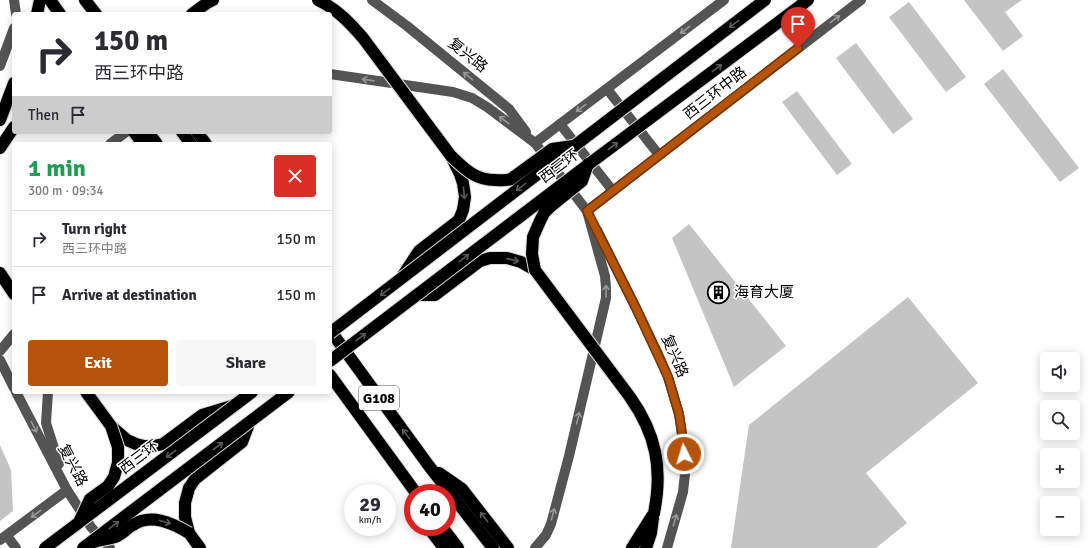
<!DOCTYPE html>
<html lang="en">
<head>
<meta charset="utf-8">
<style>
  :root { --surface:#fff; --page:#f7f7f7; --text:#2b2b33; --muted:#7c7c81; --line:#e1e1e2; --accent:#b45309 }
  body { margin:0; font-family:Signika,"Noto Sans SC",sans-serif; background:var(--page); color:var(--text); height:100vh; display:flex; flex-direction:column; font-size:15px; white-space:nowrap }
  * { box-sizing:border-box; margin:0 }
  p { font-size:13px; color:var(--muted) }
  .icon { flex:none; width:22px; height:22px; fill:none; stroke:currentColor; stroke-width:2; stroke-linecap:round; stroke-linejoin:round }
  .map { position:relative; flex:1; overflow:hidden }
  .side { position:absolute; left:12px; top:142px; width:320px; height:252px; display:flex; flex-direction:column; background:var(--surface); border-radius:4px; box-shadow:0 2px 10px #0003 }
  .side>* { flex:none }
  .guide { position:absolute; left:12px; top:12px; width:320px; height:122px; border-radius:4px; box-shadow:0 2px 10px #0003; background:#fff; color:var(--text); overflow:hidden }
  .fabs { position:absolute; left:1040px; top:352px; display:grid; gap:8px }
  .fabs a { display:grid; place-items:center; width:40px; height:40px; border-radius:4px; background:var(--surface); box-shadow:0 2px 10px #0003; font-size:20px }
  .speed { position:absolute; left:344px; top:484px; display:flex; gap:8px; font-size:20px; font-weight:700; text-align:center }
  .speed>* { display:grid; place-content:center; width:52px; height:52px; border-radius:50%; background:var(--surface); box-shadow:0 2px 10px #0003; line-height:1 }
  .speed small { font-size:10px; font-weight:400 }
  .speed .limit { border:6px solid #d22; background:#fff; color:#111 }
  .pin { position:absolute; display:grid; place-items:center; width:34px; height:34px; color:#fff; margin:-41px -17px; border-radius:50% 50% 50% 0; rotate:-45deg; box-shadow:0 0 4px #0007 }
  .pin .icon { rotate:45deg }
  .me { position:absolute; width:44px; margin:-22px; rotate:355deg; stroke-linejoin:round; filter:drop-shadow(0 0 3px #0008) }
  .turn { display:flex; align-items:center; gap:14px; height:84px; padding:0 16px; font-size:18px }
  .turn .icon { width:52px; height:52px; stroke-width:2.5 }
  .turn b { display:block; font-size:28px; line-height:34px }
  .then { display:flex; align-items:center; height:38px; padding:0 16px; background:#0003; gap:8px; font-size:15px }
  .round { display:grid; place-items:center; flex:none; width:42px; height:42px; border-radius:4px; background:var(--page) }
  .summary { display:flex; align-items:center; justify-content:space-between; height:68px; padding:0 16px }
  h1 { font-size:24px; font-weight:800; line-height:30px; color:#1e9e55 }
  .button { display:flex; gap:8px; margin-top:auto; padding:8px 16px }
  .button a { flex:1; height:46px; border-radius:4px; background:var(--accent); color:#fff; font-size:16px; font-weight:800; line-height:46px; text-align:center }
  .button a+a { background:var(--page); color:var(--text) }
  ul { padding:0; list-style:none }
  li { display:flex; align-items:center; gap:12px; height:56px; padding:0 16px; border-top:1px solid var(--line) }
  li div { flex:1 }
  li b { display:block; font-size:15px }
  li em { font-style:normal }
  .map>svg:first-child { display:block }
  .building { fill:#c4c4c4 }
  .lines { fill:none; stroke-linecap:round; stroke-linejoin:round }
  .highway-casing { stroke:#dbdbdb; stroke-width:14 }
  .minor { stroke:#545454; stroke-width:10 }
  .highway { stroke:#000; stroke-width:12 }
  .highway-bridge-casing { stroke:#dbdbdb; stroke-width:14; stroke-linecap:butt }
  .highway-bridge { stroke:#000; stroke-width:12 }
  .oneway { stroke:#989898 }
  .oneway2 { stroke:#595959 }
  .route-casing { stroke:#753606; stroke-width:10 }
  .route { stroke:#b45309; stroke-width:7 }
  .labels { text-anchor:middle; stroke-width:3; stroke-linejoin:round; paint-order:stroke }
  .shield { fill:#fff; stroke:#4c4c4c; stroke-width:1 }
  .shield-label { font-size:14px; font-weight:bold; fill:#000 }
  .street-label { font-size:15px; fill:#000; stroke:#fff }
  .poi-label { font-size:15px; fill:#000; stroke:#fff; text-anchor:start }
</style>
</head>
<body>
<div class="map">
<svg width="1092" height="548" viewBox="0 0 1092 548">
  <rect width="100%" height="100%" fill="#fff"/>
  <g class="building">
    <path d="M964,0H1022L1005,12L1023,36L1003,51Z"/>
    <path d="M909,2L966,77L946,92L889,17Z"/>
    <path d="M856,43L913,119L893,134L836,58Z"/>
    <path d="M1003,69L1079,168L1060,182L984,84Z"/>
    <path d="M797,91L852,164L837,175L782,102Z"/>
    <path d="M689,224L786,346L734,387L672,238Z"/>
    <path d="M908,297L978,383L866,473L907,523L876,548H731L749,425Z"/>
    <path d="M0,445L11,470L13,511L0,521Z"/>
  </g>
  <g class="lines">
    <defs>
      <g id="highway">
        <path d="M50,0L60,14"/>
        <path d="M85,0L96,14"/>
        <path d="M37,14L40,0"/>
        <path d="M192,14L207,3L213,0"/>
        <path d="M0,120L14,83"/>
        <path d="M134,132L143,144"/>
        <path d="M148,132L157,144"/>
        <path d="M182,132L191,144"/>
        <path d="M197,132L206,144"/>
        <path d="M0,148L14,127"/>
        <path d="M0,273L14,294"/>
        <path d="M402,277L419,251L459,220L463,210L465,197L463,183L460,174L451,156"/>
        <path d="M416,295H435L480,261L490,258H507L521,262L535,270"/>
        <path d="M330,330L429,466L493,548"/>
        <path d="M330,375L416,493"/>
        <path d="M111,426L127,440L136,444L144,446H154L163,444L202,415L235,405L252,392"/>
        <path d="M439,473L462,489L508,548"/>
        <path d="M428,527L444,548"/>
        <path d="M442,527L458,548"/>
        <path d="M200,548L189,533L185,517V503L189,488L195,479L242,442L250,421"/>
        <path d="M632,548L654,513"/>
        <path d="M646,548L651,533L653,518"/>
      </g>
    </defs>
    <use href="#highway" class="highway-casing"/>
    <g class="minor">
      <path d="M14,0L16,14"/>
      <path d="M372,0L407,26L509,109L526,132"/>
      <path d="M0,66L14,28"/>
      <path d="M330,74L453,92L472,98L487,107L535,143L587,211L605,276L606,288V298L569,456L551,524L546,535L535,548"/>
      <path d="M607,89L659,155"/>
      <path d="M560,124L613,191"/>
      <path d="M535,143L724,0"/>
      <path d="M110,144L126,132"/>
      <path d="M587,211L861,0"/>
      <path d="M597,230L636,308L658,354L668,377L679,414L682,434L685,474L683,492L667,548"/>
      <path d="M0,351L14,334"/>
      <path d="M0,360L14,388"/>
      <path d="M16,392L67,490L91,527L110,548"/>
      <path d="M48,392L46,423L59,464"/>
      <path d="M7,536L16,548"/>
      <path d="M0,540L67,490"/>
    </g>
    <use href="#highway" class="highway"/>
    <defs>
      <g id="highway-bridge">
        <path d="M318,0C337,9 350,23 363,38L451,156C465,169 475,180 495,180C501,180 505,181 511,179L552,149L573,146"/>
        <path d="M588,164L582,181L551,206L544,213L540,221L533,237L532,254L535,270L630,397C656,434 663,468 654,513"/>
        <path d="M330,333L765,0"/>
        <path d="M330,361L589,164L808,0"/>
        <path d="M80,520L90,499L108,486L114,477L118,463V447L111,426L86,392"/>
        <path d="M94,542C101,540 108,539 115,537C122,535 127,528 133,525C151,513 172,523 189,533"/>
        <path d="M45,548L235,405"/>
        <path d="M83,548L289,392"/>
      </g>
    </defs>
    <use href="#highway-bridge" class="highway-bridge-casing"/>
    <use href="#highway-bridge" class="highway-bridge"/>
  </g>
  <defs><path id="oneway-shaft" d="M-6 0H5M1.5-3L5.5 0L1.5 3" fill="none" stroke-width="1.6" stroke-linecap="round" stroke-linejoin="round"/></defs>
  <g class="oneway">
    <use href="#oneway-shaft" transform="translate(835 19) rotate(-37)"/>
    <use href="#oneway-shaft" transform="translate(685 30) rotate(143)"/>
    <use href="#oneway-shaft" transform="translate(468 76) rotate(-141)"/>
    <use href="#oneway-shaft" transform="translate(368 80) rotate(-172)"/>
    <use href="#oneway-shaft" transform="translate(581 108) rotate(143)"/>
    <use href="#oneway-shaft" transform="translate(504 120) rotate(-143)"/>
    <use href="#oneway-shaft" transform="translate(606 291) rotate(-90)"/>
    <use href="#oneway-shaft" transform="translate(578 418) rotate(-77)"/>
    <use href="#oneway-shaft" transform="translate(34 427) rotate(63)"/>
    <use href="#oneway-shaft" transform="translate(36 514) rotate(143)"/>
    <use href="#oneway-shaft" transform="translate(553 514) rotate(-75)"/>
    <use href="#oneway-shaft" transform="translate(675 520) rotate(-74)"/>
  </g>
  <g class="oneway2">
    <use href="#oneway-shaft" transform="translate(734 24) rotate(143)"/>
    <use href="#oneway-shaft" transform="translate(717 68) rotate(-37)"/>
    <use href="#oneway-shaft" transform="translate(613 146) rotate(-37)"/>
    <use href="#oneway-shaft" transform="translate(521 187) rotate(142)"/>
    <use href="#oneway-shaft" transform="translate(464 193) rotate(85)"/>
    <use href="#oneway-shaft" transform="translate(464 258) rotate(-37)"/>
    <use href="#oneway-shaft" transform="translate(513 260) rotate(13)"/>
    <use href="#oneway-shaft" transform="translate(385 292) rotate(143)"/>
    <use href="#oneway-shaft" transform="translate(361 337) rotate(-37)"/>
    <use href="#oneway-shaft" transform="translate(406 434) rotate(-126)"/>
    <use href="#oneway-shaft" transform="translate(218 446) rotate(-37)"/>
    <use href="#oneway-shaft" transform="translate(171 454) rotate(143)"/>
    <use href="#oneway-shaft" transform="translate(484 517) rotate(-128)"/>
    <use href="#oneway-shaft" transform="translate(165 522) rotate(17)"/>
    <use href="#oneway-shaft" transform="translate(114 525) rotate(-37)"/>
  </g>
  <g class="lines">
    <defs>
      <path id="route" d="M684,454L682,434L679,414L668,377L636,308L587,211L798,48"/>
    </defs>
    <use href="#route" class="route-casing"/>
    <use href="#route" class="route"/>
  </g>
  <defs>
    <symbol id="building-ring" viewBox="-11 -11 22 22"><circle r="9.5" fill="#fff" stroke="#000" stroke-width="1.5"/><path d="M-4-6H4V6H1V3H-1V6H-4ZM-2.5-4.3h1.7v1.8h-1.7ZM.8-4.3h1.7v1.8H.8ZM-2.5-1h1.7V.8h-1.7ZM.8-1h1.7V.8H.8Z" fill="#000"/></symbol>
  </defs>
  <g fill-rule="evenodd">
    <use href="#building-ring" x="706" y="280" width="25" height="25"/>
  </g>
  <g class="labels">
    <rect class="shield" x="359" y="386" width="40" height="24" rx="3"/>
    <g class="shield-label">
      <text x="379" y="403">G108</text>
    </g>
    <g class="street-label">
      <text transform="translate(468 55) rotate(39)" y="5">复兴路</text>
      <text transform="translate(715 93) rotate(-38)" y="5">西三环中路</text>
      <text transform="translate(559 166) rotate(-37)" y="5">西三环</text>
      <text transform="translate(675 356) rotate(67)" y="5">复兴路</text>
      <text transform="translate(139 457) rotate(-37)" y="5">西三环</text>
      <text transform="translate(73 465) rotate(62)" y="5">复兴路</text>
    </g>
    <g class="poi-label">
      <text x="734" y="297">海育大厦</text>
    </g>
  </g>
</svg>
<div class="fabs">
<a><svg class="icon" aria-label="sound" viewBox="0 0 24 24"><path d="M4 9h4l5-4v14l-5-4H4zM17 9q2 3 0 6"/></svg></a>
<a><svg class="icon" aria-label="search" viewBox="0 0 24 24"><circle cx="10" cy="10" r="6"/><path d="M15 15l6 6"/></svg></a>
<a>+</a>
<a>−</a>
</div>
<div class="speed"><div>29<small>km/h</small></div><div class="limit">40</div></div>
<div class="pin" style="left:798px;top:48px;background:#d93025"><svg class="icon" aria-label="arrive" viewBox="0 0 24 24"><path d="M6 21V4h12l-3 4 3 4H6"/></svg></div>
<svg class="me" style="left:684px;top:454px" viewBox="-20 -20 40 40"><circle r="17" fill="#b45309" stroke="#fff" stroke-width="3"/><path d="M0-11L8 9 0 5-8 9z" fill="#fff"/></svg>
<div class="guide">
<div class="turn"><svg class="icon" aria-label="right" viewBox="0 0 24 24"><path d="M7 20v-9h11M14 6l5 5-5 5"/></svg><div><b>150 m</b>西三环中路</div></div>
<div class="then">Then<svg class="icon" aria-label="arrive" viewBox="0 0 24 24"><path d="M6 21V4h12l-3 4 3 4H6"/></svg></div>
</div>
<section class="side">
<div class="summary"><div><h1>1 min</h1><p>300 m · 09:34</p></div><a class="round" style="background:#d93025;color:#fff"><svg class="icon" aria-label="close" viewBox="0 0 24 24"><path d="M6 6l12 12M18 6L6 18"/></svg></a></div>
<ul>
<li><svg class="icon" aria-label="right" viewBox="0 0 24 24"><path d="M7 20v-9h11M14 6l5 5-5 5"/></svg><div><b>Turn right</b><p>西三环中路</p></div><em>150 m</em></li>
<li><svg class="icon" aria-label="arrive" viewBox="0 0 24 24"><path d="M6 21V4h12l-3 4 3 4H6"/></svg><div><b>Arrive at destination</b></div><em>150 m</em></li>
</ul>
<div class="button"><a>Exit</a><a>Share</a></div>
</section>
</div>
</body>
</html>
